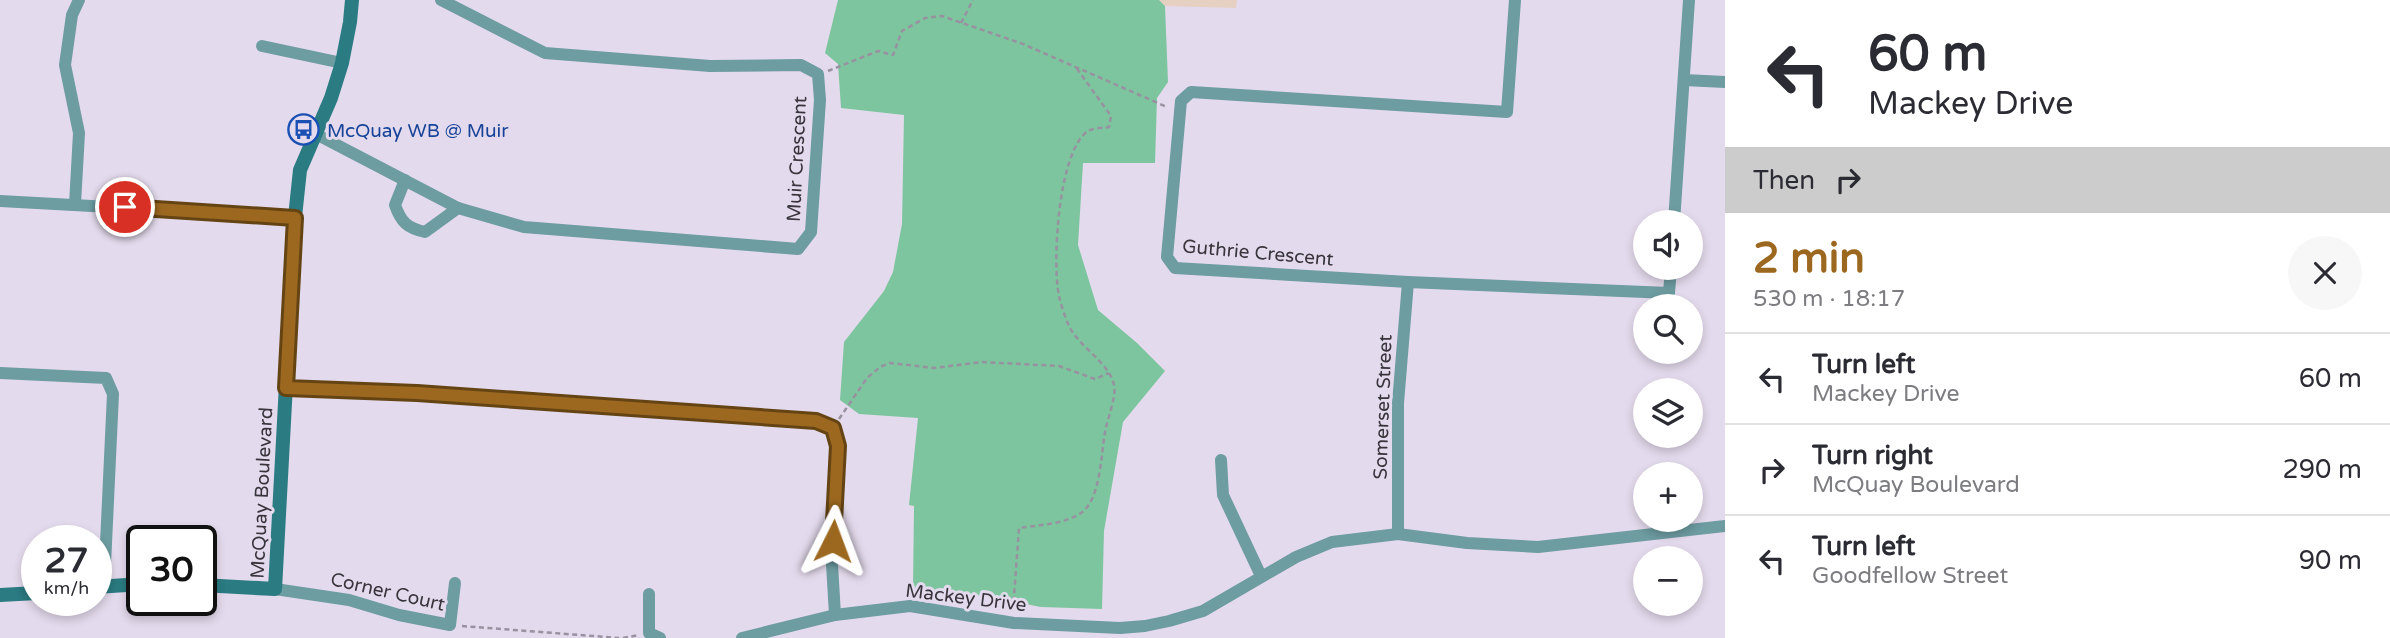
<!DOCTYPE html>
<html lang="en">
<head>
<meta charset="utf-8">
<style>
  :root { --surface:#fff; --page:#f7f7f7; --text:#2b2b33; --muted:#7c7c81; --line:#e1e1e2; --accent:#9c681f }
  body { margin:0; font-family:"Varela Round",sans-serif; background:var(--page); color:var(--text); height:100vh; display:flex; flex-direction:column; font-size:26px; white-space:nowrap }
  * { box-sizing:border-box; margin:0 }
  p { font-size:23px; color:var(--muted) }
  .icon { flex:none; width:38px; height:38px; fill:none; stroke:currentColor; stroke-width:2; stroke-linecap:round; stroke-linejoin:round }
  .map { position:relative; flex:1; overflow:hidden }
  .details { display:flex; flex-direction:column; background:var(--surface); width:665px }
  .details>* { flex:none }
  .top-card { background:#fff; color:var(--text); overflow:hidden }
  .controls { position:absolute; left:1633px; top:210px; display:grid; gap:14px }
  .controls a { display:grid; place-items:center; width:70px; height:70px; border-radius:50%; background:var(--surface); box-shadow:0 4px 10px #0003; font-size:35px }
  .speed { position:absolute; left:21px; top:525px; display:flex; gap:14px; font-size:35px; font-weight:700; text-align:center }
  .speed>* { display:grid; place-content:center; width:91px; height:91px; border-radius:50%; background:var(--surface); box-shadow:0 4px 10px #0003; line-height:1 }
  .speed small { font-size:18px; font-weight:400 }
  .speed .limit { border:4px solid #111; border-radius:10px; background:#fff; color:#111 }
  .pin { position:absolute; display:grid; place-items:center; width:60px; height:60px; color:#fff; margin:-30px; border:4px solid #fff; border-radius:50%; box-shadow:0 2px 7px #0007 }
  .me { position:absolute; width:77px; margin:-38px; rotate:3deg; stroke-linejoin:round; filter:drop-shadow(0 0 5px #0008) }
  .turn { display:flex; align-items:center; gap:24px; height:147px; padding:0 28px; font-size:32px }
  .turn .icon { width:91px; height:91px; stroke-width:2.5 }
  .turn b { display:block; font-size:49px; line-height:60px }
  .then { display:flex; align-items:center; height:66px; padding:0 28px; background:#0003; gap:14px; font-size:26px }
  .round { display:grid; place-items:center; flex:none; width:74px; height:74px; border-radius:37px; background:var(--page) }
  .overview { display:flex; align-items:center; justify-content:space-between; height:119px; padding:0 28px }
  h1 { font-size:42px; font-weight:700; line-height:52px; color:var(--accent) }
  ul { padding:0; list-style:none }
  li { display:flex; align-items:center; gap:21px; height:91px; padding:0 28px; border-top:2px solid var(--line) }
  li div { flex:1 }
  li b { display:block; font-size:26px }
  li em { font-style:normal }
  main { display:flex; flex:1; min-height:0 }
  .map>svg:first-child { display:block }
  .education { fill:#e5d0c2 }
  .green { fill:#7dc59e }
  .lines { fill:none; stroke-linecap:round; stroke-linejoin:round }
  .path { stroke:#98919f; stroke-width:2.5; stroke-dasharray:5 3.5; stroke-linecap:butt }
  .street { stroke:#6d9ca1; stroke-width:12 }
  .secondary { stroke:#2a7b82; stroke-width:14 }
  .route-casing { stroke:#654414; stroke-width:18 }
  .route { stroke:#9c681f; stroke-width:12 }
  .labels { text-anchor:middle; stroke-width:6; stroke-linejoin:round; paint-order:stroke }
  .transit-label { font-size:19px; fill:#164399; stroke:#e4daed; text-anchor:start }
  .street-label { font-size:19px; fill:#38343c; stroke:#e4daed }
</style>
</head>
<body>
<main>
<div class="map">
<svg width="1725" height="638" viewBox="0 0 1725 638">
  <rect width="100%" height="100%" fill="#e4daed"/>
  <path class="education" d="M1159,0H1237L1236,8L1165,6Z"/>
  <path class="green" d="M838,0H1159L1165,6L1168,82L1157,98L1155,163H1083L1078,245L1098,310L1137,343L1165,371L1123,422L1104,531L1102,609L1041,607L967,593L913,589L914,506L909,505L918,418L859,414L840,400L844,342L884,291L893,272L902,224L904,115L841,108L838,64L825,53Z"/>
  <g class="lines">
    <g class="path">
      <path d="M961,23L973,0"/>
      <path d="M828,71L878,51L893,55L902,31L925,18L942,16L1023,44L1167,107"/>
      <path d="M839,419L867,378L880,367L890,363L934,368L982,362L1059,366L1095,379L1109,373"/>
      <path d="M1013,610L1019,528C1039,525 1065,524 1081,513C1101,499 1101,454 1105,432C1107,420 1117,395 1114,385C1108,361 1080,348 1069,326C1065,317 1061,305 1059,296C1052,263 1058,151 1088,131C1093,128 1102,128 1109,127L1111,116L1075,66"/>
      <path d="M462,626L619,638"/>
      <path d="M623,638L639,635"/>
    </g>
    <g class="street">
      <path d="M1515,0L1507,112L1191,92L1181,101L1167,257L1175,268L1408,282L1669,293L1671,268"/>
      <path d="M262,46L342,63"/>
      <path d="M1684,80L1725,82"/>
      <path d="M314,133L458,208L524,227L798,249L811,232L820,100L818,74L801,65L710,66L545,53L441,0"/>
      <path d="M405,180L395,205C401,222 407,228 425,232L458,208"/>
      <path d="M0,201L295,217"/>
      <path d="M75,204L79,133L65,65L72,15L79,0"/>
      <path d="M1674,222L1689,0"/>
      <path d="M0,373L106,378L113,394L104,586"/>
      <path d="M287,388L417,393L815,421L833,428L838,446L832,564L835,615"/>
      <path d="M1221,460L1223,495L1261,576"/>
      <path d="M1398,534V403L1408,282"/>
      <path d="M275,589L349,600L399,615L450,625L455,583"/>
      <path d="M649,594V633L660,638"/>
      <path d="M742,638L835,615L910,606L1014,623L1120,628L1145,626L1169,621L1203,611L1296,557L1332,542L1398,534L1467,543L1538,547L1725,526"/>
    </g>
    <g class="secondary">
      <path d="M201,585L275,589L295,217L300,170L331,98L342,63L350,22L352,0"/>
      <path d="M96,587L142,584"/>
      <path d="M0,595L37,593"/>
    </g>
  </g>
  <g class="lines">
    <defs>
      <path id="route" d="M125,207L295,218L286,388L417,393L816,421L833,428L838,446L833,541"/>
    </defs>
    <use href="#route" class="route-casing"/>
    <use href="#route" class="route"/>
  </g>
  <defs>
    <symbol id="bus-ring" viewBox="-11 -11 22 22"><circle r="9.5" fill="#e4daed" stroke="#1a4fb4" stroke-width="1.5"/><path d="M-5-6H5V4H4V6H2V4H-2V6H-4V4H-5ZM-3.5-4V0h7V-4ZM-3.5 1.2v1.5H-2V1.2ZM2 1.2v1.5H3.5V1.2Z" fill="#1a4fb4"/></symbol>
  </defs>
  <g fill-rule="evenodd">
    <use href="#bus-ring" x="286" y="112" width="35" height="35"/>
  </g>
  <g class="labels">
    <g class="transit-label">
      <text x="327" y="137">McQuay WB @ Muir</text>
    </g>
    <g class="street-label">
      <text transform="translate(796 159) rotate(-87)" y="7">Muir Crescent</text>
      <text transform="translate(1258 252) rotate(5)" y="7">Guthrie Crescent</text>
      <text transform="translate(1382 407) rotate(-88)" y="7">Somerset Street</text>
      <text transform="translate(261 493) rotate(-87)" y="7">McQuay Boulevard</text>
      <text transform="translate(388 591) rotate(13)" y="7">Corner Court</text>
      <text transform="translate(966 597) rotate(7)" y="7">Mackey Drive</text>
    </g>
  </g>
</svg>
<div class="controls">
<a><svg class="icon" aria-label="sound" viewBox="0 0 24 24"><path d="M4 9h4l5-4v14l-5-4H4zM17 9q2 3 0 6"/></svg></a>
<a><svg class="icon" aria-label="search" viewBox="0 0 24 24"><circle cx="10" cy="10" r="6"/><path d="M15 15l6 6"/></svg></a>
<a><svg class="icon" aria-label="layers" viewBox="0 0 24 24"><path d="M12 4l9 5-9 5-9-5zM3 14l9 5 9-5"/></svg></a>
<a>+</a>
<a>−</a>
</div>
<div class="speed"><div>27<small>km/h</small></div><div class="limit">30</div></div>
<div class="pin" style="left:125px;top:207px;background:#d93025"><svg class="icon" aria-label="arrive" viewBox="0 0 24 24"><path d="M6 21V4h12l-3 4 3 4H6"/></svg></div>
<svg class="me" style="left:833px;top:541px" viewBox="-20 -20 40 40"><path d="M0-17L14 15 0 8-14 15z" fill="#9c681f" stroke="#fff" stroke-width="4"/></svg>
</div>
<section class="details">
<div class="top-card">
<div class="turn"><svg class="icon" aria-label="left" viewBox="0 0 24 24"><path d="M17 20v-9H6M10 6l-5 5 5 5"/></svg><div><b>60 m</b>Mackey Drive</div></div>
<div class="then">Then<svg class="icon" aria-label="right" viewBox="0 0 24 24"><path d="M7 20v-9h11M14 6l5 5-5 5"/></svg></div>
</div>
<div class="overview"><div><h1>2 min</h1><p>530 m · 18:17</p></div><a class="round"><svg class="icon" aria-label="close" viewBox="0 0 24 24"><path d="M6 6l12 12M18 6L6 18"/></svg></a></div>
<ul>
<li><svg class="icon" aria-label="left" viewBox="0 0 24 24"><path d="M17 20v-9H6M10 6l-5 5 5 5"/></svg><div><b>Turn left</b><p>Mackey Drive</p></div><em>60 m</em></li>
<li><svg class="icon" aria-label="right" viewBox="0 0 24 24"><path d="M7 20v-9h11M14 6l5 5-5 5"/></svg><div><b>Turn right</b><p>McQuay Boulevard</p></div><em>290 m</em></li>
<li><svg class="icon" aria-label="left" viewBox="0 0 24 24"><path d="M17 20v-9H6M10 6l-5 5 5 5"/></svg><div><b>Turn left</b><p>Goodfellow Street</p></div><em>90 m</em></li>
</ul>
</section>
</main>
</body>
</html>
